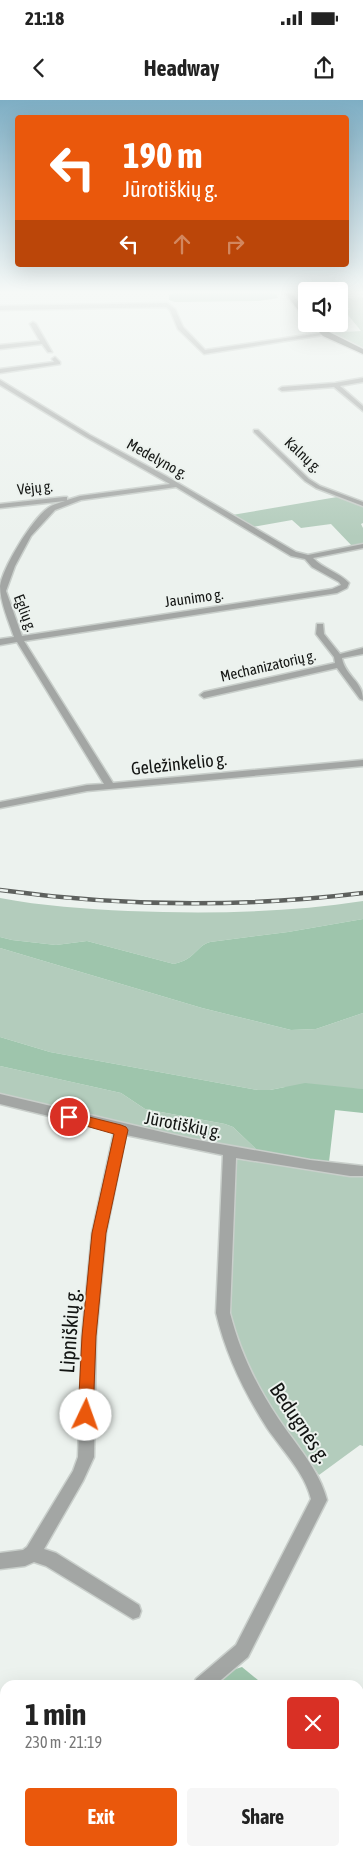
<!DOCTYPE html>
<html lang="en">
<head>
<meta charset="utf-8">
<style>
  :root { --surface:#fff; --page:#f6f6f6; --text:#222; --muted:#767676; --accent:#ea580c }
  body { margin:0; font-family:"Asap Condensed",sans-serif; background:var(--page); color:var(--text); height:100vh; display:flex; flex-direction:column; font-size:19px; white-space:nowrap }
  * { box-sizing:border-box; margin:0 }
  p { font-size:16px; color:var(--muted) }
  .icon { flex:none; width:28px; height:28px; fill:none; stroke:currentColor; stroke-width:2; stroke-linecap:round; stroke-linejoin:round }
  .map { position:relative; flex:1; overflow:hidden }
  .panel { position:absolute; left:0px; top:1580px; width:364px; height:176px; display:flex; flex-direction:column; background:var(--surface); border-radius:15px 15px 0 0; box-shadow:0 5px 20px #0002 }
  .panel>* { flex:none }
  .top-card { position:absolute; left:15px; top:15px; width:334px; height:152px; border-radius:5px; box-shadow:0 5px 20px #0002; background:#ea580c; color:#fff; overflow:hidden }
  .tools { position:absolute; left:298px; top:182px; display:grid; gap:10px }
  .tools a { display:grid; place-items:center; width:50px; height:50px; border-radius:5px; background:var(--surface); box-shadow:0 5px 20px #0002; font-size:25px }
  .pin { position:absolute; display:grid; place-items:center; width:42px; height:42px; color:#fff; margin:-21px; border:2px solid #fff; border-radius:50%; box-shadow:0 1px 5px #0007 }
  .me { position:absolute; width:55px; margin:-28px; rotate:3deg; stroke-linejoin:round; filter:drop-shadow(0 0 4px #0008) }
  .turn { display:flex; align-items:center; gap:18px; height:105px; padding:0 25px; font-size:22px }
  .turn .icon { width:65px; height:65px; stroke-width:2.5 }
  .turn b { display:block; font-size:35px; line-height:42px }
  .lanes { display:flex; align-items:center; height:48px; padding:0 25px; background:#0003; justify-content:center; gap:25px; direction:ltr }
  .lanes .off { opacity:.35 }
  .round { display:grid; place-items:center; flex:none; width:52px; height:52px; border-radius:5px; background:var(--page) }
  .headline { display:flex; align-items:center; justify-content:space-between; height:85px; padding:0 25px }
  h1 { font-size:30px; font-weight:700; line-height:38px }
  .button { display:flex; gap:10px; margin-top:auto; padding:10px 25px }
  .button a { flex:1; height:58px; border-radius:5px; background:var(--accent); color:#fff; font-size:20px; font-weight:700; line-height:58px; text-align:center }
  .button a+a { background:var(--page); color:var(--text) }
  .status { display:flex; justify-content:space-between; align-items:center; height:35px; padding:0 25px; background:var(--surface); direction:ltr }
  .status svg { height:14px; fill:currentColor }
  header { display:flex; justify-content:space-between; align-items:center; height:65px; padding:0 25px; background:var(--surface); font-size:22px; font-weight:700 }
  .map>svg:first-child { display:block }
  .green { fill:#b3ccbc }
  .forest { fill:#9ec5ac }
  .water { fill:#7fa58d }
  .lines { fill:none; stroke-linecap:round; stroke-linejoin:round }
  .street-casing { stroke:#c9cfcb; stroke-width:3 }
  .primary-casing { stroke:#c9cfcb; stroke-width:3 }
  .street { fill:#a3a6a4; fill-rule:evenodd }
  .primary { fill:#636865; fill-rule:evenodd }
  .rail-casing { stroke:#5e615e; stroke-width:4.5 }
  .rail { stroke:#ecf2ee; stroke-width:2.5; stroke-dasharray:8; stroke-linecap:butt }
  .route { fill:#ea580c; stroke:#983908 }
  .labels { text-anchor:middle; stroke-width:4; stroke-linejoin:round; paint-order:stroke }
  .far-street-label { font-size:15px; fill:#131513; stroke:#ecf2ee }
  .street-label { font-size:18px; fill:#131513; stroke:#ecf2ee }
  .near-street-label { font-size:21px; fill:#131513; stroke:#ecf2ee }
</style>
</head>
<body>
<div class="status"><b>21:18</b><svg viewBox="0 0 49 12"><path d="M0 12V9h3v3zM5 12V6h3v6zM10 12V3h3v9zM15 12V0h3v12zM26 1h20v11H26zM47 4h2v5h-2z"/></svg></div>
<header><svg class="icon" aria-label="back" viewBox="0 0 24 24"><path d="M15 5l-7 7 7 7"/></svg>Headway<svg class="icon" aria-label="share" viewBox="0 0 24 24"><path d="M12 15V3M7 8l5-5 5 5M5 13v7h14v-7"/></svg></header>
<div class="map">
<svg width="363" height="1756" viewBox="0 0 363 1756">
  <rect width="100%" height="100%" fill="#ecf2ee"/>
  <g class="green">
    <path d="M363,197V250L328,233L361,231L344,210L350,209L339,202V199Z"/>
    <path d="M337,397L363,406V423L361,424L363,428V444L352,446L331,424L301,428L292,420L253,427L232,415Z"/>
    <path d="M0,798C42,806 86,809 128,811C206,814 286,813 363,801V819L288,832L210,842C200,845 198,851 190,857C185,861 180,862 174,864L87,841L56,845L12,840L0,837Z"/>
    <path d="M0,848L202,908L291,930L316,929L363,913V989L285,987L270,990H258L50,952L0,937Z"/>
    <path d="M0,966L121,993L145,1009L225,1024L233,1027L259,1052L218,1045L0,997Z"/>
    <path d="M235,1059L363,1077V1346L360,1345L319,1375L255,1284L229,1227Z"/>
    <path d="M363,1619V1756H291L290,1751H359V1627Z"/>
  </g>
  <g class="forest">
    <path d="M363,819V913L316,929L291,930L202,908L0,848V837L12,840L56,845L87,841L174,864C180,862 185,861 190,857C198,851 200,845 210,842L288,832Z"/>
    <path d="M0,937L50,952L258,990H270L305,983L363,989V1013L335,1010L329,1062L259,1052L233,1027L225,1024L145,1009L121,993L0,966Z"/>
    <path d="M242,1567L264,1585H212L229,1571Z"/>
    <path d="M192,1751H290L291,1756H195Z"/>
  </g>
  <path class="water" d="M269,192L276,194L278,198L259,201L175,202L169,200V195L174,193Z"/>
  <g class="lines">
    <defs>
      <g id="street">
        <path d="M167,203L175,209L183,227L205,250L326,232L329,234L204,254L178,229L170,210L166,207L0,210V206Z"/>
        <path d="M33,222L36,224L52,252H48L42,244L0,249V245L40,241L30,224Z"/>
        <path d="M55,257L60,262V264L0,273V269L54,262L52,259Z"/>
        <path d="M363,278V282L340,286L363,306V311L334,287L282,291L279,289L282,287L335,283Z"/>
        <path d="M0,280L90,335L166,376L296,452L308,455L363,444V448L313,458C323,469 339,472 349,483L347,488L337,493L24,541L113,683L363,660V666L87,691L0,708V702L87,685L104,684L17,542L0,545V539L14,537C9,522 0,502 0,486C3,467 34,415 51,406C55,404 61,402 65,401L0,408V404L64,397H67V400L80,396L170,384L86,337L0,285ZM176,387L291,456L305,459L312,467L339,482L341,485L332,489L22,536L6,491L15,466L31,436L55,410L81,400Z"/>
        <path d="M254,330H258L309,379L320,386L363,402V406L316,388L305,381L254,332Z"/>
        <path d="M317,524H323L324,534L340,554L363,548V554L342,558C345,576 363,581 363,600L360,599L337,568L204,598L200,595L204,592L335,563L334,557L316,534Z"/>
        <path d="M0,994L192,1039L310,1060L363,1066V1076H350L236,1058L230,1213C240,1252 256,1285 278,1318C296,1345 319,1369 327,1400L248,1557L215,1585H193L196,1579L236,1545L311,1399C305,1373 282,1350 267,1328C244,1292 226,1255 216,1213L223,1055L126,1035L106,1133L96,1236L94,1357L83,1381L44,1449L56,1453L139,1505L141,1511L139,1517L133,1519L46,1466L34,1462L25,1466L0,1469V1453L23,1450L27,1447L73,1371L78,1357L82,1236L92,1133L114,1032L0,1004Z"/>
        <path d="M0,1633L5,1635V1654L0,1652Z"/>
        <path d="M146,1751H168L170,1756H148Z"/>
      </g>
      <g id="primary">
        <path d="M283,191H290L306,210V216H303Z"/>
        <path d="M311,224H319L329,232L363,249V254L323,236Z"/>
      </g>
    </defs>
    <use href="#street" class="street-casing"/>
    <use href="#primary" class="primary-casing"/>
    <use href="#street" class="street"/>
    <use href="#primary" class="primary"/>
    <defs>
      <path id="rail" d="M0,790C123,807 240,808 363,793"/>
    </defs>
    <use href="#rail" class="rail-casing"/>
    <use href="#rail" class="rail"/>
  </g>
  <linearGradient id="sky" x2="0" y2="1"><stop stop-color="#7eaec4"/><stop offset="0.44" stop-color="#f6f9f7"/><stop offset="1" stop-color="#f6f9f7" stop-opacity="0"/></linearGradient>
  <rect width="363" height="437" fill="url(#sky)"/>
  <path class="route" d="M69,1012L121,1025L126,1027L128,1030L106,1133L96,1236L93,1315L91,1320L86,1323L80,1320L78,1315L82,1236L92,1133L114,1034L65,1020L63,1017L65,1013Z"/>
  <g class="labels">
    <g class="far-street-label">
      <text transform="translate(303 355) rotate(43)" y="5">Kalnų g.</text>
      <text transform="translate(157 359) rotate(29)" y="5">Medelyno g.</text>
      <text transform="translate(35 388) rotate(-6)" y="5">Vėjų g.</text>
      <text transform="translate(194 498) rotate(-8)" y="5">Jaunimo g.</text>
      <text transform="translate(25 513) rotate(69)" y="5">Eglių g.</text>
      <text transform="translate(268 566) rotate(-13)" y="5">Mechanizatorių g.</text>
    </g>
    <g class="street-label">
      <text transform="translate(179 664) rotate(-6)" y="6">Geležinkelio g.</text>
      <text transform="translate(183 1025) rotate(11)" y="6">Jūrotiškių g.</text>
    </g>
    <g class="near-street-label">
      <text transform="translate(70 1231) rotate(-86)" y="7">Lipniškių g.</text>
      <text transform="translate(300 1323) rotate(56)" y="7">Bedugnės g.</text>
    </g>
  </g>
</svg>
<div class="tools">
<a><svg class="icon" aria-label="sound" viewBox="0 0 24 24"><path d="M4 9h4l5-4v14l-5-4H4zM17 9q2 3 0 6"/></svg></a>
</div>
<div class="pin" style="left:69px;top:1017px;background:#d93025"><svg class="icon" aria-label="arrive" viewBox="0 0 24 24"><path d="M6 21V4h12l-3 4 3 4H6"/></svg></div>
<svg class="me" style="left:86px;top:1315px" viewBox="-20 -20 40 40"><circle r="19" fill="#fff"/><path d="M0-13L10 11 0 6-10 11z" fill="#ea580c"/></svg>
<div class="top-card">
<div class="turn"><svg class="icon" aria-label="left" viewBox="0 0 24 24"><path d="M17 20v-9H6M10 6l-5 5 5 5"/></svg><div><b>190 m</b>Jūrotiškių g.</div></div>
<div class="lanes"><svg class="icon" aria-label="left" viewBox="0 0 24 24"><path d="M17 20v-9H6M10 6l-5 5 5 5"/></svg><svg class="icon off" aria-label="ahead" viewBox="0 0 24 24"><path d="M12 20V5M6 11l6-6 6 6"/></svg><svg class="icon off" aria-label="right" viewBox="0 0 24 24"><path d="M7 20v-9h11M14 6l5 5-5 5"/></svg></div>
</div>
<section class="panel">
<div class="headline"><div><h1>1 min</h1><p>230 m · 21:19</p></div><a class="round" style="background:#d93025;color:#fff"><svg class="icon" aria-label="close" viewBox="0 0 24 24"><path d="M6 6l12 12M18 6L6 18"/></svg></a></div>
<div class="button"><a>Exit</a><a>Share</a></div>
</section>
</div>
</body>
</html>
